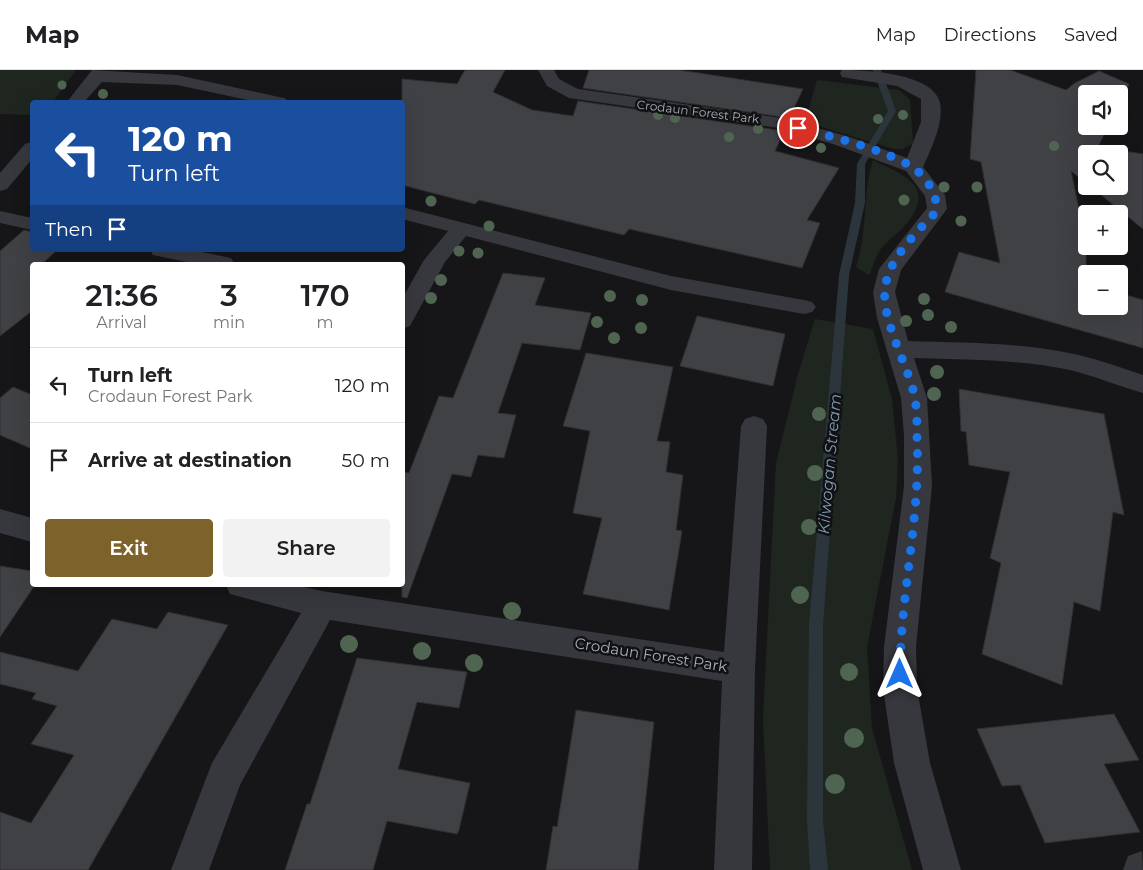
<!DOCTYPE html>
<html lang="en">
<head>
<meta charset="utf-8">
<style>
  :root { --surface:#fff; --page:#f2f2f2; --text:#202124; --muted:#757577; --line:#e0e0e0; --accent:#7e622b }
  body { margin:0; font-family:Montserrat,sans-serif; background:var(--page); color:var(--text); height:100vh; display:flex; flex-direction:column; font-size:19px; white-space:nowrap }
  * { box-sizing:border-box; margin:0 }
  p { font-size:16px; color:var(--muted) }
  .icon { flex:none; width:28px; height:28px; fill:none; stroke:currentColor; stroke-width:2; stroke-linecap:round; stroke-linejoin:round }
  .map { position:relative; flex:1; overflow:hidden }
  .sheet { position:absolute; left:30px; top:192px; width:375px; height:325px; display:flex; flex-direction:column; background:var(--surface); border-radius:5px; box-shadow:0 5px 20px #0002 }
  .sheet>* { flex:none }
  .top-card { position:absolute; left:30px; top:30px; width:375px; height:152px; border-radius:5px; box-shadow:0 5px 20px #0002; background:#1a4fa0; color:#fff; overflow:hidden }
  .controls { position:absolute; left:1078px; top:15px; display:grid; gap:10px }
  .controls a { display:grid; place-items:center; width:50px; height:50px; border-radius:5px; background:var(--surface); box-shadow:0 5px 20px #0002; font-size:25px }
  .pin { position:absolute; display:grid; place-items:center; width:42px; height:42px; color:#fff; margin:-21px; border:2px solid #fff; border-radius:50%; box-shadow:0 1px 5px #0007 }
  .me { position:absolute; width:55px; margin:-28px; rotate:0deg; stroke-linejoin:round; filter:drop-shadow(0 0 4px #0008) }
  .turn { display:flex; align-items:center; gap:18px; height:105px; padding:0 15px; font-size:22px }
  .turn .icon { width:65px; height:65px; stroke-width:2.5 }
  .turn b { display:block; font-size:35px; line-height:42px }
  .then { display:flex; align-items:center; height:48px; padding:0 15px; background:#0003; gap:10px; font-size:19px }
  .eta { display:flex; justify-content:space-evenly; align-items:center; height:85px; text-align:center }
  .eta b { font-size:30px; font-weight:600; line-height:35px }
  .primary-button { display:flex; gap:10px; margin-top:auto; padding:10px 15px }
  .primary-button a { flex:1; height:58px; border-radius:5px; background:var(--accent); color:#fff; font-size:20px; font-weight:600; line-height:58px; text-align:center }
  .primary-button a+a { background:var(--page); color:var(--text) }
  ul { padding:0; list-style:none }
  li { display:flex; align-items:center; gap:15px; height:75px; padding:0 15px; border-top:1px solid var(--line) }
  li div { flex:1 }
  li b { display:block; font-size:19px }
  li em { font-style:normal }
  header { display:flex; align-items:center; gap:30px; box-sizing:border-box; height:70px; padding:0 25px; background:var(--surface); border-bottom:1px solid var(--line) }
  header strong { font-size:24px }
  nav { display:flex; gap:28px; margin-inline-start:auto; font-size:18px }
  .map>svg:first-child { display:block }
  .green { fill:#1e261f }
  .lines { fill:none; stroke-linecap:round; stroke-linejoin:round }
  .stream { fill:#2c353c; fill-rule:evenodd }
  .building { fill:#404145; stroke:#303034 }
  .street { fill:#37383d; fill-rule:evenodd }
  .tree { fill:#506452 }
  .route { stroke:#1a73e8; stroke-width:9; stroke-dasharray:0 16.2 }
  .labels { text-anchor:middle; stroke-width:5; stroke-linejoin:round; paint-order:stroke }
  .far-street-label { font-size:12px; fill:#a8adb8; stroke:#111113 }
  .street-label { font-size:15px; fill:#a8adb8; stroke:#111113 }
  .water-label { font-size:16px; font-style:italic; fill:#7f9bb3; stroke:#111113 }
</style>
</head>
<body>
<header>
<strong>Map</strong>
<nav><a>Map</a><a>Directions</a><a>Saved</a></nav>
</header>
<div class="map">
<svg width="1143" height="800" viewBox="0 0 1143 800">
  <rect width="100%" height="100%" fill="#161618"/>
  <g class="green">
    <path d="M0,0H76L53,32H32V45L0,44Z"/>
    <path d="M817,10L899,20L910,30L913,73L903,79H894L805,52Z"/>
    <path d="M873,90C903,105 937,116 907,153C899,163 888,170 880,180C875,187 873,197 869,205L856,197C868,162 862,125 873,90Z"/>
    <path d="M815,249L873,259L892,329L898,389L896,428L867,577L872,658L912,800H770L763,648L776,393L798,304Z"/>
  </g>
  <g class="lines">
    <path class="stream" d="M873,0H881L896,41L865,94V133L849,205L823,555V750L828,800H810L807,750L809,555L839,205L855,133L857,94L888,41Z"/>
  </g>
  <g class="building">
    <path d="M465,0H505L493,22L532,40L573,46L578,31L784,61L775,81L839,98L807,150L820,153L802,198L629,159L624,165L479,130L475,134L402,115V9L457,14Z"/>
    <path d="M589,0H679L803,19L789,48L583,18Z"/>
    <path d="M976,0H1010L1066,20L1075,13L1099,1L1129,14L1119,35V24H1086V56H1108L1098,77L1143,84V159L1090,116H1119V84H1086V113L1071,101L1086,173V236H1119V223L1143,230V278L945,222L959,182L1000,193L981,92L970,89Z"/>
    <path d="M24,160L32,162V180H57L41,195H32V241L0,266V181Z"/>
    <path d="M503,203L545,208L535,235L591,243L580,280L522,273L498,343L516,345L504,388L478,385L471,407L452,404L407,528L402,527V402L409,403L439,326L453,328Z"/>
    <path d="M697,246L785,264L773,316L680,296Z"/>
    <path d="M586,283L673,297L657,371L670,372L666,402L683,405L676,460L682,461L669,540L583,524L602,448L573,443L590,361L563,356Z"/>
    <path d="M13,317L32,325V379L0,365V328Z"/>
    <path d="M959,319L1104,344L1124,445L1113,442L1100,541L1074,532L1062,615L982,584L1001,493L990,488L1010,402L969,395L966,362L961,361Z"/>
    <path d="M0,496L32,501V515H35L0,567Z"/>
    <path d="M168,542L228,555L88,800H0V742L31,753L74,685L31,674L57,636L32,629L36,623L0,614V582L78,601L112,549L157,559Z"/>
    <path d="M357,588L467,602L459,638L417,632L398,699L470,713L459,760L457,764L387,751L373,800H285L307,734H310Z"/>
    <path d="M576,640L654,652L638,800H546L553,756L557,757Z"/>
    <path d="M1114,644L1139,690L1104,694L1140,762L1045,773L1020,715L1002,716L977,659Z"/>
  </g>
  <g class="lines">
    <g class="street">
      <path d="M92,0L177,5L279,27L285,28L288,32H257L177,15L102,12L84,32H67Z"/>
      <path d="M538,0H554L559,9L578,19L781,48L850,67L907,88L921,52V29L897,16L848,8L842,7L840,3L842,0C866,0 934,3 940,33C944,53 931,79 923,97L945,125L947,139L901,200L895,222L908,271C962,273 1016,272 1069,283C1095,288 1119,297 1143,305V323C1118,316 1095,306 1070,300C1019,289 966,290 914,288L927,328L932,416L916,577L917,618L930,693L961,800H923L894,693L883,618L884,577L904,416V366L901,328L877,248L873,222L879,199L927,138L925,126L906,101L836,75L779,58L569,28L547,16Z"/>
      <path d="M32,72V89L7,119L0,121V103L25,74Z"/>
      <path d="M402,137L671,206L804,230L812,232L816,237L812,242L804,244L671,220L466,166L445,192L410,256L402,259V229L424,190L448,161L402,149Z"/>
      <path d="M0,141L32,148V160L0,153Z"/>
      <path d="M150,180H192L231,188L234,193L233,195H201L153,185Z"/>
      <path d="M754,346L763,349L767,356L755,599L752,800H714L722,611L330,550L240,715L209,800H171L212,693L301,543L230,524L226,515H295L322,521L724,582L741,356L745,349Z"/>
      <path d="M0,439L32,448V472L0,463Z"/>
      <path d="M1142,781L1143,800H1123L1128,786Z"/>
    </g>
  </g>
  <g class="tree">
    <circle cx="62" cy="15" r="4.5"/>
    <circle cx="103" cy="24" r="5"/>
    <circle cx="658" cy="45" r="5"/>
    <circle cx="903" cy="45" r="5"/>
    <circle cx="675" cy="48" r="5"/>
    <circle cx="878" cy="49" r="5"/>
    <circle cx="758" cy="59" r="5"/>
    <circle cx="729" cy="67" r="5"/>
    <circle cx="1054" cy="76" r="5"/>
    <circle cx="821" cy="78" r="5"/>
    <circle cx="944" cy="117" r="5.5"/>
    <circle cx="977" cy="117" r="5.5"/>
    <circle cx="904" cy="130" r="5.5"/>
    <circle cx="431" cy="131" r="5.5"/>
    <circle cx="961" cy="151" r="5.5"/>
    <circle cx="489" cy="156" r="5.5"/>
    <circle cx="459" cy="181" r="5.5"/>
    <circle cx="478" cy="183" r="5.5"/>
    <circle cx="441" cy="210" r="6"/>
    <circle cx="610" cy="226" r="6"/>
    <circle cx="431" cy="228" r="6"/>
    <circle cx="924" cy="229" r="6"/>
    <circle cx="642" cy="230" r="6"/>
    <circle cx="928" cy="245" r="6"/>
    <circle cx="906" cy="251" r="6"/>
    <circle cx="597" cy="252" r="6"/>
    <circle cx="951" cy="257" r="6"/>
    <circle cx="641" cy="258" r="6"/>
    <circle cx="614" cy="268" r="6"/>
    <circle cx="937" cy="302" r="7"/>
    <circle cx="934" cy="324" r="7"/>
    <circle cx="819" cy="344" r="7"/>
    <circle cx="815" cy="403" r="8"/>
    <circle cx="809" cy="457" r="8"/>
    <circle cx="800" cy="525" r="9"/>
    <circle cx="512" cy="541" r="9"/>
    <circle cx="349" cy="574" r="9"/>
    <circle cx="422" cy="581" r="9"/>
    <circle cx="474" cy="593" r="9"/>
    <circle cx="849" cy="602" r="9"/>
    <circle cx="854" cy="668" r="10"/>
    <circle cx="835" cy="714" r="10"/>
  </g>
  <g class="lines">
    <path class="route" d="M798,58C833,67 879,78 911,96C925,105 942,128 934,144C914,165 888,190 885,219C881,250 909,297 915,328C917,341 917,354 917,366C921,447 900,525 900,604"/>
  </g>
  <g class="labels">
    <g class="far-street-label">
      <text transform="translate(698 42) rotate(7)" y="4">Crodaun Forest Park</text>
    </g>
    <g class="street-label">
      <text transform="translate(651 585) rotate(9)" y="5">Crodaun Forest Park</text>
    </g>
    <g class="water-label">
      <text transform="translate(829 394) rotate(-85)" y="6">Kilwogan Stream</text>
    </g>
  </g>
</svg>
<div class="controls">
<a><svg class="icon" aria-label="sound" viewBox="0 0 24 24"><path d="M4 9h4l5-4v14l-5-4H4zM17 9q2 3 0 6"/></svg></a>
<a><svg class="icon" aria-label="search" viewBox="0 0 24 24"><circle cx="10" cy="10" r="6"/><path d="M15 15l6 6"/></svg></a>
<a>+</a>
<a>−</a>
</div>
<div class="pin" style="left:798px;top:58px;background:#d93025"><svg class="icon" aria-label="arrive" viewBox="0 0 24 24"><path d="M6 21V4h12l-3 4 3 4H6"/></svg></div>
<svg class="me" style="left:900px;top:604px" viewBox="-20 -20 40 40"><path d="M0-17L14 15 0 8-14 15z" fill="#1a73e8" stroke="#fff" stroke-width="4"/></svg>
<div class="top-card">
<div class="turn"><svg class="icon" aria-label="left" viewBox="0 0 24 24"><path d="M17 20v-9H6M10 6l-5 5 5 5"/></svg><div><b>120 m</b>Turn left</div></div>
<div class="then">Then<svg class="icon" aria-label="arrive" viewBox="0 0 24 24"><path d="M6 21V4h12l-3 4 3 4H6"/></svg></div>
</div>
<section class="sheet">
<div class="eta">
<div><b>21:36</b><p>Arrival</p></div>
<div><b>3</b><p>min</p></div>
<div><b>170</b><p>m</p></div>
</div>
<ul>
<li><svg class="icon" aria-label="left" viewBox="0 0 24 24"><path d="M17 20v-9H6M10 6l-5 5 5 5"/></svg><div><b>Turn left</b><p>Crodaun Forest Park</p></div><em>120 m</em></li>
<li><svg class="icon" aria-label="arrive" viewBox="0 0 24 24"><path d="M6 21V4h12l-3 4 3 4H6"/></svg><div><b>Arrive at destination</b></div><em>50 m</em></li>
</ul>
<div class="primary-button"><a>Exit</a><a>Share</a></div>
</section>
</div>
</body>
</html>
